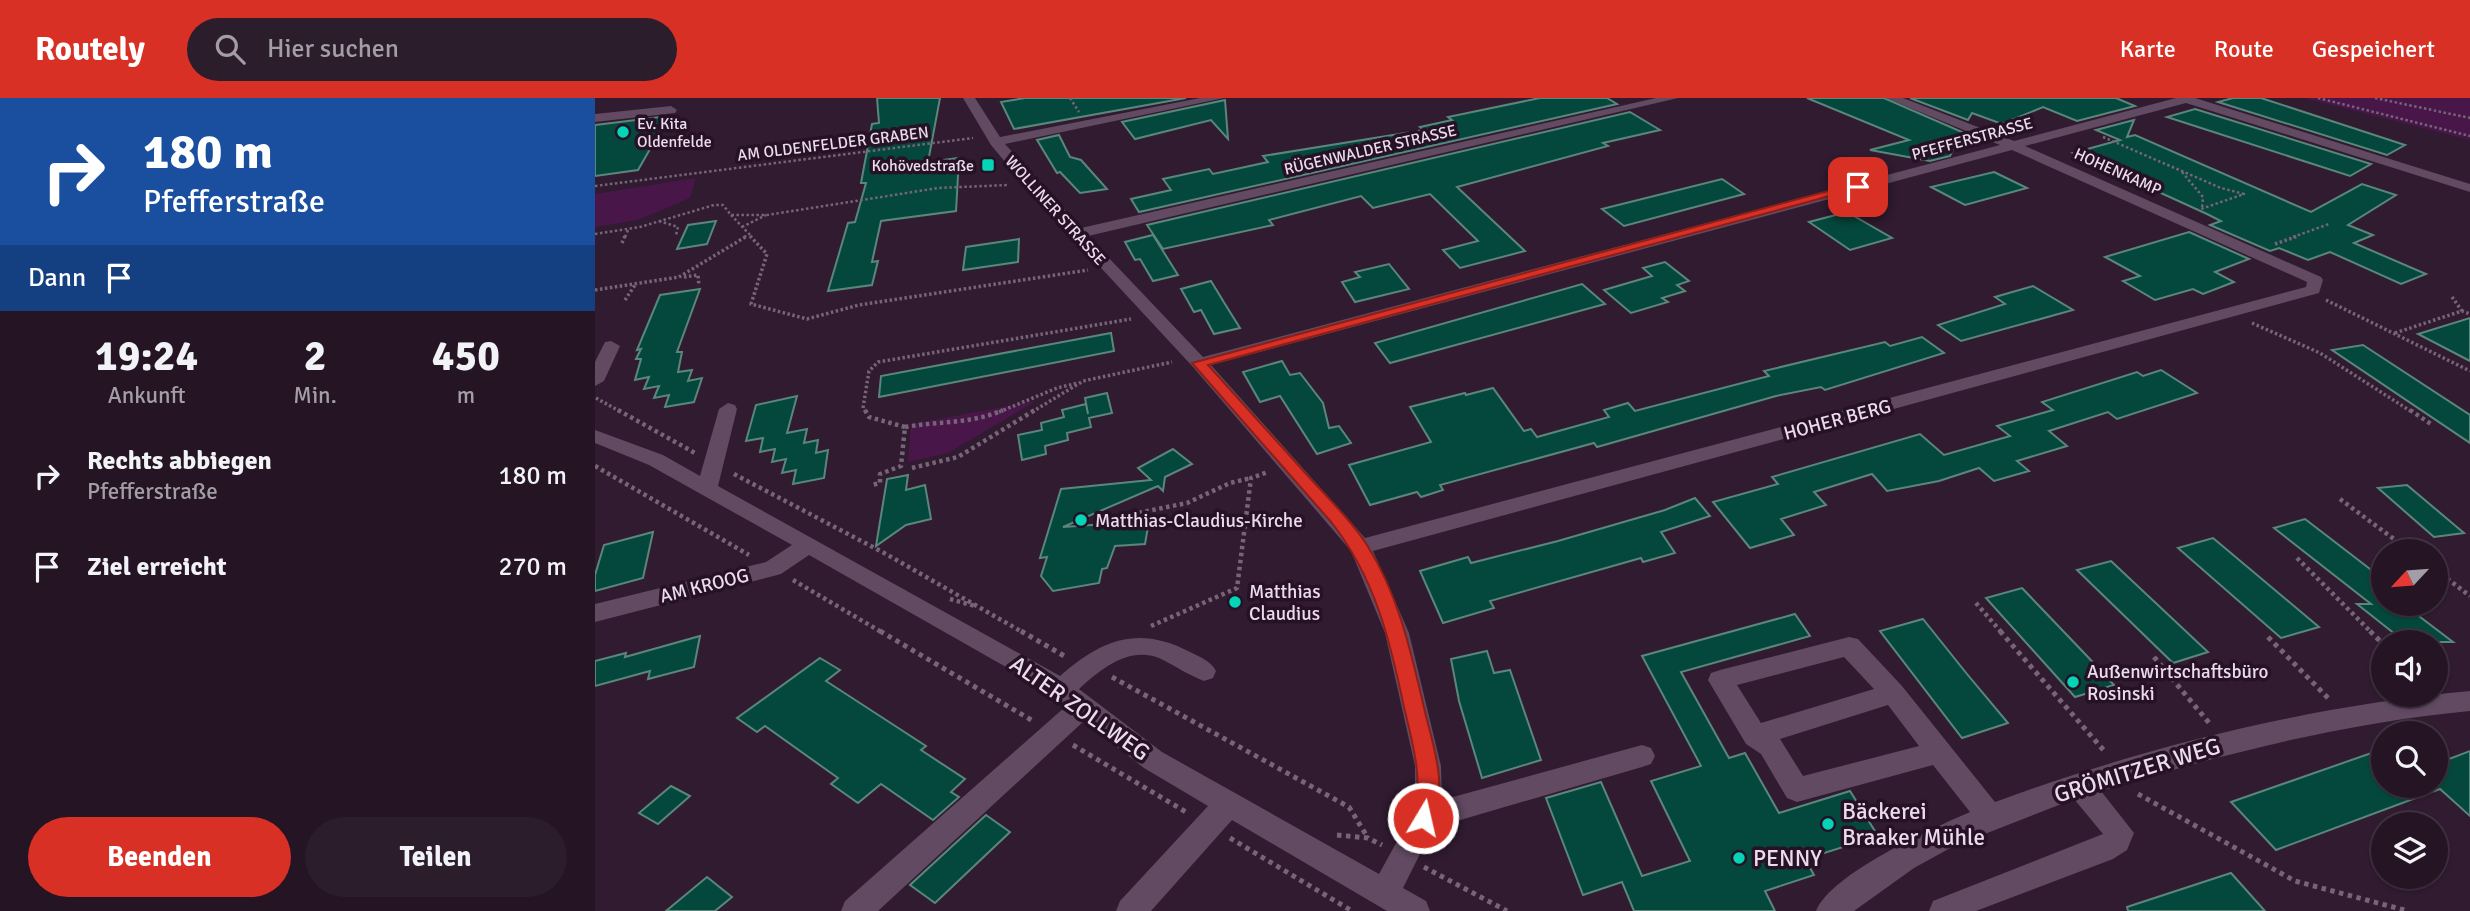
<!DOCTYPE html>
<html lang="de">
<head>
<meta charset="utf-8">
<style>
  :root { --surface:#241424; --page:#2c1d2c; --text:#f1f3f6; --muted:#a39ea6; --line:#413341; --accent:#d93025 }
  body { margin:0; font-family:Signika,sans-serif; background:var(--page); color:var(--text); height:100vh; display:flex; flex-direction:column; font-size:26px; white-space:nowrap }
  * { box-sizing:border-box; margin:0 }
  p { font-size:23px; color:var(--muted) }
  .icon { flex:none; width:38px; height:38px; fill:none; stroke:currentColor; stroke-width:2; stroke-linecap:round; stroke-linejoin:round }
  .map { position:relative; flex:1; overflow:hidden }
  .drawer { display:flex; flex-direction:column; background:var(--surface); width:595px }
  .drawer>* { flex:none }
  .guide { background:#1a4fa0; color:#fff; overflow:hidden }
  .needle { width:46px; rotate:244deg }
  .fabs { position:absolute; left:1776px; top:441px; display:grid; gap:14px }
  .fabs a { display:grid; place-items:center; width:77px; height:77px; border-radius:50%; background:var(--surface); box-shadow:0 2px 5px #0004,0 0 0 2px var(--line); font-size:35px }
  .pin { position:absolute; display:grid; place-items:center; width:60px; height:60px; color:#fff; margin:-30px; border-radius:14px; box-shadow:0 4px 10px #0006 }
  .me { position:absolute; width:77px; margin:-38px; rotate:9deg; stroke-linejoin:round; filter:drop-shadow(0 0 5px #0008) }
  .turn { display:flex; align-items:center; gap:24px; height:147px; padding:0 28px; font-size:32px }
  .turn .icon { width:91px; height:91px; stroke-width:2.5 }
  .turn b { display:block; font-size:49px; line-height:60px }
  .then { display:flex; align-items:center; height:66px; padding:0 28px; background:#0003; gap:14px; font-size:26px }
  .eta { display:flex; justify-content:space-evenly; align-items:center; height:119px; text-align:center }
  .eta b { font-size:42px; font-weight:700; line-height:49px }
  .button { display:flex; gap:14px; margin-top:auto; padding:14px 28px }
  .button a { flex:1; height:80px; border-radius:42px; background:var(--accent); color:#fff; font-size:28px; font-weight:700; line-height:80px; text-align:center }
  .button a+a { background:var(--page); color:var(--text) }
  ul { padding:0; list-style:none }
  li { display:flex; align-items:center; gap:21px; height:91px; padding:0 28px }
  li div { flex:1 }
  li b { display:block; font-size:26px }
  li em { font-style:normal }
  header { display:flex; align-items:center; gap:42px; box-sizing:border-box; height:98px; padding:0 35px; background:var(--accent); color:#fff }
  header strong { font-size:33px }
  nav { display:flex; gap:38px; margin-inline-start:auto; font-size:24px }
  .search { width:490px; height:63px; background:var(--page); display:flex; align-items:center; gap:18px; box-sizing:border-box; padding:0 24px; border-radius:38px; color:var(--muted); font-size:26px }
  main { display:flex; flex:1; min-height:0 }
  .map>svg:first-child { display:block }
  .green { fill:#481649 }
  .building { fill:#04483d; stroke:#5b867b; stroke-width:2 }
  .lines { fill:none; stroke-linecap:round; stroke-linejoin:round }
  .path-far3 { stroke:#776577; stroke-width:2.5; stroke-dasharray:2.5 2.5; stroke-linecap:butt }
  .path-far2 { stroke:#776577; stroke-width:3.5; stroke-dasharray:2.5 2.5; stroke-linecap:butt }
  .path-far1 { stroke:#776577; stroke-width:4.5; stroke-dasharray:3.5 3.5; stroke-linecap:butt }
  .path { stroke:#776577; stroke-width:5; stroke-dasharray:4.5 4.5; stroke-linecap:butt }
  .minor { fill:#624a62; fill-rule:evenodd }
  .route { fill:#d93025; stroke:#8d1f18; stroke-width:2 }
  .poi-dot { fill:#03d5b6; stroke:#261126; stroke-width:2.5 }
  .labels { text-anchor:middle; stroke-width:7; stroke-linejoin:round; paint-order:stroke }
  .far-poi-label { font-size:16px; fill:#eadcea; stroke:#261126; text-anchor:start }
  .far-street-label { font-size:16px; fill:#eadcea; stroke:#261126 }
  .street-label { font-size:19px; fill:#eadcea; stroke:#261126 }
  .poi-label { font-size:19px; fill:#eadcea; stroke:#261126; text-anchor:start }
  .near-street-label { font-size:23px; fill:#eadcea; stroke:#261126 }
  .near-poi-label { font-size:23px; fill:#eadcea; stroke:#261126; text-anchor:start }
</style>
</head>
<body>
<header>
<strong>Routely</strong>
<div class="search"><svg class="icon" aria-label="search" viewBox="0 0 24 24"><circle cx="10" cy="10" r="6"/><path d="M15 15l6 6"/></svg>Hier suchen</div>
<nav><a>Karte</a><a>Route</a><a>Gespeichert</a></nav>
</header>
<main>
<section class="drawer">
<div class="guide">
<div class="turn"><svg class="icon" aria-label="right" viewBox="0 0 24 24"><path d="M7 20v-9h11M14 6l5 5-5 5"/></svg><div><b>180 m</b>Pfefferstraße</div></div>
<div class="then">Dann<svg class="icon" aria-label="arrive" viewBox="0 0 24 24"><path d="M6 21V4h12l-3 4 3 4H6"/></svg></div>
</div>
<div class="eta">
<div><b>19:24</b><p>Ankunft</p></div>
<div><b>2</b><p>Min.</p></div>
<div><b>450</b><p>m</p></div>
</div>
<ul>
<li><svg class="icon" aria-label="right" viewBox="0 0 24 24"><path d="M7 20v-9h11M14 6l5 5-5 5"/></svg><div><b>Rechts abbiegen</b><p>Pfefferstraße</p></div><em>180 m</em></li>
<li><svg class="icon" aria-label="arrive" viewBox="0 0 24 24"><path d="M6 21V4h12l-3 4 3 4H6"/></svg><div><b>Ziel erreicht</b></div><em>270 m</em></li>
</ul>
<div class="button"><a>Beenden</a><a>Teilen</a></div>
</section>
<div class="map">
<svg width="1875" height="813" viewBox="0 0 1875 813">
  <rect width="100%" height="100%" fill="#301b30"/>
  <g class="green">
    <path d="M1709,0H1875V42Z"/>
    <path d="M101,80L95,100L43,122L0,129V96Z"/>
    <path d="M441,303L353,355L313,364L316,326Z"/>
  </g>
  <g class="building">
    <path d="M282,0H345L333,64L364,60L361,113L286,123L277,164L283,163L277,187L233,193L253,125L260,124L271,85H266L277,26L284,25Z"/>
    <path d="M430,0H591L419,31L406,4Z"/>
    <path d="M945,0H1012L1022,6L544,114L536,101L576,92L568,81L614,71L618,76L673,64L668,58L829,32L825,29L857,22L853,19Z"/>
    <path d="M1212,0H1289L1367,34L1355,58L1335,63L1275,52L1314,42Z"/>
    <path d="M1315,0H1521L1540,8L1482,23L1448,9L1407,26L1377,15L1373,22Z"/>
    <path d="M1638,0H1666L1810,47L1792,57L1623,4Z"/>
    <path d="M630,2L633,41L616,22L540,41L527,24Z"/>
    <path d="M1600,11L1776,66L1755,78L1572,19Z"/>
    <path d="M1035,14L1065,32L1008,45L1013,48L862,89L930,153L865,170L848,152L883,143L835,96L778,110L766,98L674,122L678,127L568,151L552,127Z"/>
    <path d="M74,18L43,72L0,78V27Z"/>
    <path d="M1539,22L1532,39L1540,37L1716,114L1767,86L1801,97L1753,127L1778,137L1759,145L1831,176L1806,186L1735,154L1713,162L1684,150L1675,153L1615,127L1626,123L1612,116L1478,55L1525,42L1501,32Z"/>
    <path d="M464,37L475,59L486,62L512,91L485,95L465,74L462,75L442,42Z"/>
    <path d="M1399,74L1432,90L1370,107L1336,89Z"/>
    <path d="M1127,81L1149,96L1029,128L1007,111Z"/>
    <path d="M1252,114L1297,140L1255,152L1214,124Z"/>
    <path d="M121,123L112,146L82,151L93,127Z"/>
    <path d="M1594,134L1654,161L1620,174L1639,184L1608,196L1598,191L1560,202L1528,183L1545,178L1510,159Z"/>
    <path d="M558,137L583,177L558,183L545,161L540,162L530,144Z"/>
    <path d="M424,141L423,164L368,172L371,149Z"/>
    <path d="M1070,164L1094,183L1082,187L1090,193L1067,200L1073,204L1036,215L1009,192L1057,178L1048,170Z"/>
    <path d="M794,166L814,191L760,204L747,184L765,179L760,174Z"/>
    <path d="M616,183L630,206L645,230L619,236L606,212L599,214L586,191Z"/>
    <path d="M987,186L1010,206L795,265L780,245Z"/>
    <path d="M1438,188L1478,212L1366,243L1343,227L1410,206L1400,199Z"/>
    <path d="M105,191L82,254H87L83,274L97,272L93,283L107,280L99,304L70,309L74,297L59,300L64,288L49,291L54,279L40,282L46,261H41L46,251L42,252L65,197Z"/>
    <path d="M1875,220V263L1823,236Z"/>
    <path d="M516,235L519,253L284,299L286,278Z"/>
    <path d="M1327,239L1349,255L1230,292L1226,289L1181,298L1002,349L999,345L845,387L848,392L826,399L822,394L775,407L754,367L836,344L815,309L870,295L871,297L898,290L929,333L936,331L942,339L1014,319L1009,312L1033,305L1040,313L1174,278L1169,273L1290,244L1295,248Z"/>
    <path d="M1768,247L1875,317V345L1737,252Z"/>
    <path d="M687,263L695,277L705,275L728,305L734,330L744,328L756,345L722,356L685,298L665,304L648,274Z"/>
    <path d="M1566,272L1602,295L1522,321L1513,314L1454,333L1472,348L1422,363L1434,373L1399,383L1384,370L1344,383L1292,393L1277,376L1219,394L1231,407L1186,421L1199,437L1155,450L1118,404L1183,386L1177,379L1325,336L1349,357L1415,338L1402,328L1458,312L1447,304L1542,274L1548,278Z"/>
    <path d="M512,295L517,315L494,320L496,329L472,335L473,342L450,348L451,356L427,362L423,337L447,332L446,325L469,319L467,312L491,306L493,316L490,300Z"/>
    <path d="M202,298L192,335L212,331L209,345L223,342L221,355L233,352L229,380L198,386L201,372L187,375L191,361L177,364L180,351L165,354L168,340L151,343L161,307Z"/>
    <path d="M578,351L597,366L570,379L568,393L563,388L468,429L554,423L550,446L520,448L512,470L507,471L504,485L458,493L446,478L452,459L445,460L466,391L556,382L543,370Z"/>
    <path d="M313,377L311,392L330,387L336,421L311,427L281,448L292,381Z"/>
    <path d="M1812,387L1869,435L1839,439L1783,390Z"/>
    <path d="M1100,400L1115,418L1066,434L1080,455L1048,464L1046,460L895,503L899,510L848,525L825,473L873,459L876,465L963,443L1070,412Z"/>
    <path d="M1710,421L1788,481V506H1808L1858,544H1810L1762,506H1776L1679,430Z"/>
    <path d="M58,434L48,480L0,493V477L9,447Z"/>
    <path d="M1618,440L1724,529L1686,540L1583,450Z"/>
    <path d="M1516,463L1613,554L1578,565L1482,472Z"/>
    <path d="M1427,490L1492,558L1519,587L1480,599L1391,500Z"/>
    <path d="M1200,516L1215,538L1086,574L1134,660L1150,655L1184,715L1255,693L1283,738L1210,761L1219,777L1170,793L1180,813H1039L1027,784L988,797L951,700L1006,684L1047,778L1095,763L1056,683L1106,668L1047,558Z"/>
    <path d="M1328,521L1372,576L1413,625L1367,640L1285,533Z"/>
    <path d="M105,538L99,569L53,581L55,573L0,588V563L31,555L30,559Z"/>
    <path d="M892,553L899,575L915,572L946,662L887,680L864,603L856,561Z"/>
    <path d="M225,560L245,572L231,583L331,648L326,652L370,681L356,694L364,699L338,722L286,686L263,705L236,686L243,680L170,628L162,634L142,620Z"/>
    <path d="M1788,651V688H1841V666L1875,653V718L1845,691L1681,752L1636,704Z"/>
    <path d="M76,688L95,698L63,726L44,715Z"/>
    <path d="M391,717L415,734L340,805L315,787Z"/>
    <path d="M1636,775L1670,813H1533L1532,809Z"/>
    <path d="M112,779L137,799L120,813H71Z"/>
  </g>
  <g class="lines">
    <g class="path-far3">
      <path d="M475,0L484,14"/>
      <path d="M1723,0L1875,38"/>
      <path d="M1780,0L1875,20"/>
      <path d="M1508,39L1626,90L1649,96L1603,112"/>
      <path d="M1587,74L1608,99L1607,111"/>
      <path d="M0,88L378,40"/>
      <path d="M136,117L157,139"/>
      <path d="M64,123L83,129L81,137"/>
      <path d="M147,129L171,117"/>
      <path d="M0,136L45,129L119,107H128L136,117H172L343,90L413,87"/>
      <path d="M30,139L33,132"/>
      <path d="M149,139L153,137"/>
      <path d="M1698,139L1734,126"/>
    </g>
    <g class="path-far2">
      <path d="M155,138L172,156L156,206L212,221L264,207L493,172"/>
      <path d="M27,145L30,138"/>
      <path d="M1680,146L1703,138"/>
      <path d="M89,179L103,177L104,188"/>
      <path d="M0,192L84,179L152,138"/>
      <path d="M1857,199L1867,213"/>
      <path d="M30,202L40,187"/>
      <path d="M1731,202L1875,273"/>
      <path d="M1657,225L1725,255L1817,314"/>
      <path d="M1800,235L1867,213L1875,216"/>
      <path d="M1,300L26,314"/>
      <path d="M271,314L268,310L274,273L283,264L536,221"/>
      <path d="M404,314L462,290L483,285"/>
      <path d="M437,314L488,283L577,264"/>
    </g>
    <g class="path-far1">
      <path d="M23,312L100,355"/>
      <path d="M270,312L274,319L310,329L306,368L285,376V385L277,387"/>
      <path d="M1815,312L1836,326"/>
      <path d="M310,329C344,323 377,326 408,312"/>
      <path d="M0,368L154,457"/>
      <path d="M317,370L363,359L440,312"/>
      <path d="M139,376L291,456L429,535"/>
      <path d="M1745,401L1815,453"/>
      <path d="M523,419L592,405L635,385L656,380"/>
      <path d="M1702,460L1777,535"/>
      <path d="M1841,472L1875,498"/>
      <path d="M198,482L288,535"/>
      <path d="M355,501L380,508"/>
      <path d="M1381,505L1407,535"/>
      <path d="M556,528L642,490L656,380L673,374"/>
    </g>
    <g class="path">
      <path d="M285,533L438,623"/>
      <path d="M426,533L471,559"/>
      <path d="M1405,533L1511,655"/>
      <path d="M1775,533L1788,546"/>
      <path d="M1673,539L1734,601"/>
      <path d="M1559,559L1615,626"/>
      <path d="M517,579L754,709L773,740"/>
      <path d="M478,647L591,714"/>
      <path d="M1543,696L1700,783L1813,813"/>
      <path d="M742,737L773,740L787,747"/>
      <path d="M635,740L757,813"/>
      <path d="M829,769L912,813"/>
    </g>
    <g class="minor">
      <path d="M368,0H380L405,39L605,0H629L410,46L486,130L1061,0H1083L493,138L608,259L1405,47L1291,0H1308L1419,43L1581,0H1600L1875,86V94L1591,5L1430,48L1726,179L1728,182L1724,195L778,453L814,535L846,668L847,702L1047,647L1056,650L1060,658L1056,666L1047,669L838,730L808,790L831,803L835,813H792L637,722L556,813H521L525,803L613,708L549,670L489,623L283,813H246L250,803L470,609L418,573L214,457L186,476L0,524V506L171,464L197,447L54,367L0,345V332L68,357L105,378L124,311L133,305L140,307L142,311L123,388L465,578C507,541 544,527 595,554C605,559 616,563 621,573L618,580L609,583C593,577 579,567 564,560C533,548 505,572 484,591L567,654L784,776L816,718L820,699V668L790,535L756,453L598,269L430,88L396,47ZM1417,52L1712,184L1711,189L770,440L616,267Z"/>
      <path d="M76,8L82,12L80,15L0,24V16Z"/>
      <path d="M16,243L25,248L9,283L0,288V264L10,244Z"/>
      <path d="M1254,539L1263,541L1307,588L1400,704C1552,648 1715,608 1875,593V613C1749,625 1627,656 1506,693L1539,735L1532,752L1518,761L1381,813H1334L1338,803L1508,736L1479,701L1359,748L1319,770L1259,813H1221C1237,775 1336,731 1375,714L1338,667L1202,704L1192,700L1166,656L1151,646L1113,582L1116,575L1125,572ZM1249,559L1279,591L1166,625L1142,587ZM1293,607L1324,648L1208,678L1185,641Z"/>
    </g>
  </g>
  <path class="route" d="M1259,86L1268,89L613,267C646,304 680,341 713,378C733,400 756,422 772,447C805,499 817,559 831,618C840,654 853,691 836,727L828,729L821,727L818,720C829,682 818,647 809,609C795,542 780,480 737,425L597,265Z"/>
  <g class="poi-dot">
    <circle cx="28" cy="34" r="7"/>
    <rect x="386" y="60" width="14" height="14" rx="3.5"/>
    <circle cx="486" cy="422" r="7"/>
    <circle cx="640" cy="504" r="7"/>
    <circle cx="1478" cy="584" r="7"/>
    <circle cx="1233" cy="726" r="7"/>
    <circle cx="1144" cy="760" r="7"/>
  </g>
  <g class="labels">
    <g class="far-poi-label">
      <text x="42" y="31">Ev. Kita<tspan x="42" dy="18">Oldenfelde</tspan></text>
      <text x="379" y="73" text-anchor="end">Kohövedstraße</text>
    </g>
    <g class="far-street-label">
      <text transform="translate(1377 40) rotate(-15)" y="6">PFEFFERSTRASSE</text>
      <text transform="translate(238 45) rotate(-7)" y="6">AM OLDENFELDER GRABEN</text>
      <text transform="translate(775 51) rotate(-13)" y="6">RÜGENWALDER STRASSE</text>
      <text transform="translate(1523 73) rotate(24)" y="6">HOHENKAMP</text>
      <text transform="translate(461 112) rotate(48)" y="6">WOLLINER STRASSE</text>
    </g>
    <g class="street-label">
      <text transform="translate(1242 321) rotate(-15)" y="7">HOHER BERG</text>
      <text transform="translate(109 487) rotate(-14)" y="7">AM KROOG</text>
    </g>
    <g class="poi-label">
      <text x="500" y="429">Matthias-Claudius-Kirche</text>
      <text x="654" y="500">Matthias<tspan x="654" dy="22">Claudius</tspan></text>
      <text x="1492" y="580">Außenwirtschaftsbüro<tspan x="1492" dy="22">Rosinski</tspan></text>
    </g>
    <g class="near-street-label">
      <text transform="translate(485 610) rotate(35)" y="8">ALTER ZOLLWEG</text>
      <text transform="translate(1542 672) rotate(-17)" y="8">GRÖMITZER WEG</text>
    </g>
    <g class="near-poi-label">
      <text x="1247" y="721">Bäckerei<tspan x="1247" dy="26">Braaker Mühle</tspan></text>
      <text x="1158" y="768">PENNY</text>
    </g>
  </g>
</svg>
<div class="fabs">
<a><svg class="needle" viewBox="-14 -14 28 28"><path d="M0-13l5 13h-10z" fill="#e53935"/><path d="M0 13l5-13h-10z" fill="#a39ea6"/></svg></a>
<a><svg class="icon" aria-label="sound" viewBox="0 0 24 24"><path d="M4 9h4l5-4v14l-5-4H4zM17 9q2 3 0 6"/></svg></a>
<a><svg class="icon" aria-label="search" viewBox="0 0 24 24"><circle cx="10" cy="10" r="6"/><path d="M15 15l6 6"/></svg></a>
<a><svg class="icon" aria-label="layers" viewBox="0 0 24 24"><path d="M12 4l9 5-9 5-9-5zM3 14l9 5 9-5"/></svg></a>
</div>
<div class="pin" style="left:1263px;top:89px;background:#d93025"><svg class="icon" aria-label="arrive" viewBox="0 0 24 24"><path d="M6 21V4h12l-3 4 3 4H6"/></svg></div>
<svg class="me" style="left:828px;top:720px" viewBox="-20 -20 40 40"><circle r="17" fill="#d93025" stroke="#fff" stroke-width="3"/><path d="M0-11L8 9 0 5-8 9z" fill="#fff"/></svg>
</div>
</main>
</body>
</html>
